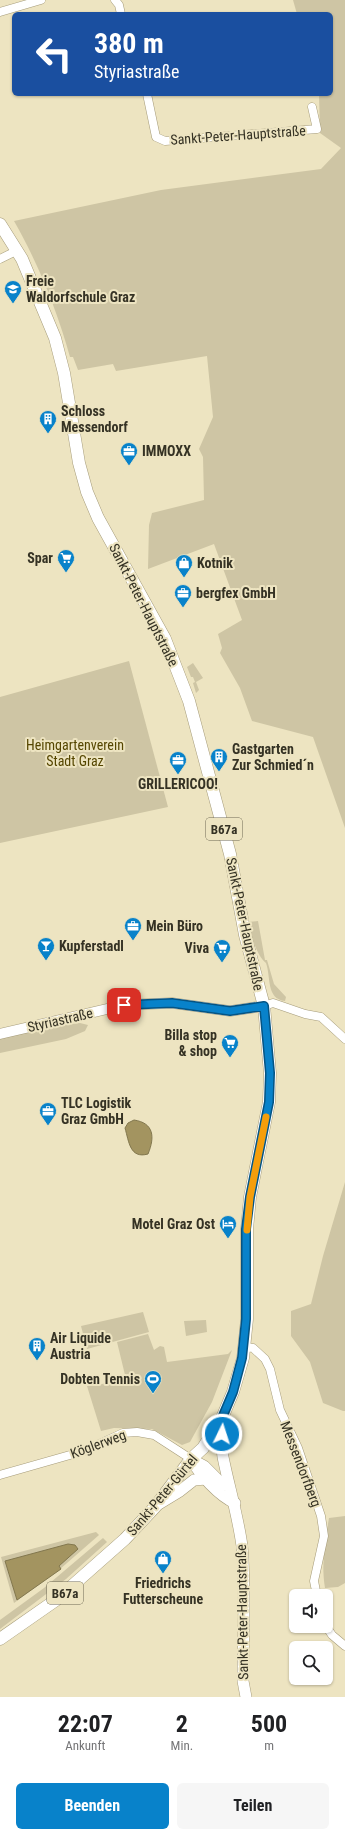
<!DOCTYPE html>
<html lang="de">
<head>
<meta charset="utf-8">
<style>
  :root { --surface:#fff; --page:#f6f6f6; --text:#202124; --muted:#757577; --accent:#0882ca }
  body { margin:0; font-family:"Roboto Condensed",sans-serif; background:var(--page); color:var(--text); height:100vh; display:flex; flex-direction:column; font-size:15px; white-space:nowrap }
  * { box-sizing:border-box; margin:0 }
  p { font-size:13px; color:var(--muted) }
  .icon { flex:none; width:22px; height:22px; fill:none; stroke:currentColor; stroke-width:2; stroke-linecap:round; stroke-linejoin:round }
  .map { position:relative; height:1697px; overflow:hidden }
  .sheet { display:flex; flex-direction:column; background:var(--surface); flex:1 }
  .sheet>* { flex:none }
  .guide { position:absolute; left:12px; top:12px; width:321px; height:84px; border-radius:6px; box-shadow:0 1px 3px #0004; background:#1a4fa0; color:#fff; overflow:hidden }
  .buttons { position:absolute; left:289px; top:1589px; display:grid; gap:8px }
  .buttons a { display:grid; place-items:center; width:44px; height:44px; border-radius:6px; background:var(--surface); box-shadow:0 1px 3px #0004; font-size:20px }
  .pin { position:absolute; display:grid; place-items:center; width:34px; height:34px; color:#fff; margin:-17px; border-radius:8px; box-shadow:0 2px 6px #0006 }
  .me { position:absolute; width:44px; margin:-22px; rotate:4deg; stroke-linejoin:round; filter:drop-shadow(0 0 3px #0008) }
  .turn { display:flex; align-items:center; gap:14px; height:84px; padding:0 16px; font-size:18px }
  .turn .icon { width:52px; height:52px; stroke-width:2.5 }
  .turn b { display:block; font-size:28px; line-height:34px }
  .eta { display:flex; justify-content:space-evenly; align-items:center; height:68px; text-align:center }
  .eta b { font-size:24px; font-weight:700; line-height:28px }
  .primary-button { display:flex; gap:8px; margin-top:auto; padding:8px 16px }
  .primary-button a { flex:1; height:46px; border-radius:6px; background:var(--accent); color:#fff; font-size:16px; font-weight:700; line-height:46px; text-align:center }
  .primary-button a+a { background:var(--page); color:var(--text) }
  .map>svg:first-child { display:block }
  .green { fill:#cec5a4 }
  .water { fill:#a39460; stroke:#82774e }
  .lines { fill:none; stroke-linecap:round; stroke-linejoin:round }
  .minor-casing { stroke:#a69c7b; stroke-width:9 }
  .tertiary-casing { stroke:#a69c7b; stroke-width:11 }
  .secondary-casing { stroke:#a69c7b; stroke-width:12 }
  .primary-casing { stroke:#a69c7b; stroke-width:13 }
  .minor { stroke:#fff; stroke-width:8 }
  .tertiary { stroke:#fff; stroke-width:10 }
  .secondary { stroke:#fff; stroke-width:11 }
  .primary { stroke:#fff; stroke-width:12 }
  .route-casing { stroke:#055483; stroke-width:10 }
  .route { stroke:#0882ca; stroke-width:7 }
  .slow { stroke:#f59e0b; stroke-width:7 }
  .labels { text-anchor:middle; stroke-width:4; stroke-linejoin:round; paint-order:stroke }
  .shield { fill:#ede4c1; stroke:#6c6753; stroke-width:1 }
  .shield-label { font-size:13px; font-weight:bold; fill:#353224 }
  .street-label { font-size:14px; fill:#353224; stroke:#ede4c1 }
  .poi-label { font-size:14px; font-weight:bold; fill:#353224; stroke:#ede4c1; text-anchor:start }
  .park-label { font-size:14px; fill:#554600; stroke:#ede4c1 }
</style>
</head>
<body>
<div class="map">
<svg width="345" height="1697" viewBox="0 0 345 1697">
  <rect width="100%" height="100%" fill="#ede4c1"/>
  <g class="green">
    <path d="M293,0H345V828L313,737L252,721L240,688L220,653L222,648L218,634L242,620L214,544L148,569L149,525L152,513L204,500L203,457L199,449L213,417L207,356L116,371L113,364L78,370L73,357H70C57,310 38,263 14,221L161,190L321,169L341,148L320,133L319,94H331V14H297Z"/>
    <path d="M129,661L168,807L0,843V697Z"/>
    <path d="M193,663L203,678L196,682L199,690L196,693L193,683L195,682L193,677H191L187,667Z"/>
    <path d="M258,921L265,960H267L274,984L286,997L285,1001C266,999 271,977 266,963C256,955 251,934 248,922Z"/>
    <path d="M80,1023L88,1025L85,1031L66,1039L0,1053V1038L47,1027Z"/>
    <path d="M345,1182V1411H343L323,1403L310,1362L291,1336V1311L311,1304L323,1256Z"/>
    <path d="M143,1312L149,1332L87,1349L81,1326Z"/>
    <path d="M206,1320L207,1332L186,1336L184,1321Z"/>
    <path d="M148,1334L154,1350L160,1346L164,1347L167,1362L228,1354L232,1350L212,1402L190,1442L182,1445L152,1429L114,1428L101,1431L87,1386C101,1387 112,1378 126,1379L117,1342Z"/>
    <path d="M345,1516V1583L338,1587L325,1588C321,1564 325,1542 329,1518Z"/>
    <path d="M96,1532L99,1535L59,1570L14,1603L1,1557Z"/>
    <path d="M103,1538L107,1542L66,1579L0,1629V1620L44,1588Z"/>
  </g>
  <g class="water">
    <path d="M134,1120C154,1123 155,1137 148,1154C130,1159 129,1142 125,1128L128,1123Z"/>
    <path d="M68,1544L75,1545L78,1549L59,1566L61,1569L17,1600L5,1561Z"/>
  </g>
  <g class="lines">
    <defs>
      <g id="minor">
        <path d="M115,0L119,5L121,14"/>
        <path d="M0,12L41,0"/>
        <path d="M147,94L156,137L165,141L317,129L312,107"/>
        <path d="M0,259L18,250"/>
        <path d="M264,1006L273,1003L305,1014L321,1017L345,1039"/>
        <path d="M244,1347L253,1348L265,1359L270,1369L280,1410L298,1448L321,1516L324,1536L314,1581L317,1596"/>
        <path d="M0,1475L84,1451L123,1433L137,1432L154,1435L191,1459"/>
        <path d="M326,1626L332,1635L345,1646"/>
      </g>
      <path id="tertiary" d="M0,1034L124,1005L172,1003L230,1011L264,1006"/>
      <g id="secondary">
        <path d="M222,1418C223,1431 221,1443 223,1457C229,1487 238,1516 242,1546C246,1591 243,1636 243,1681L246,1697"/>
        <path d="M191,1459C199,1474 219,1496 235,1503"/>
        <path d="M191,1459L204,1466L223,1485"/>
        <path d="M157,1505L180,1491L194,1480L206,1479"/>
      </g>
      <path id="primary" d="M0,224L22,259L55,338L64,373L79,463L87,492L98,518L165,639L189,701L230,854L245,935L264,1006L270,1073L269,1102L250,1197L247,1229V1319L243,1358L233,1392L222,1418L203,1448L191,1459L155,1507L125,1539L56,1600L0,1639"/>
    </defs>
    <use href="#minor" class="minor-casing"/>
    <use href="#tertiary" class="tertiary-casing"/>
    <use href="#secondary" class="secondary-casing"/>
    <use href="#primary" class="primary-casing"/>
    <use href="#minor" class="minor"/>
    <use href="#tertiary" class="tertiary"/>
    <use href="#secondary" class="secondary"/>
    <use href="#primary" class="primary"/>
  </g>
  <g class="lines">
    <defs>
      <path id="route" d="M124,1005L172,1003L230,1011L264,1006L270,1073L269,1102L250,1197L246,1229V1319L242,1358L233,1392L222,1418V1434"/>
    </defs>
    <use href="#route" class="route-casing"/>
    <use href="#route" class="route"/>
    <path class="slow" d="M247,1230L250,1197L266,1117"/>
  </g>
  <defs>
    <symbol id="school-pin" viewBox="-11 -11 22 30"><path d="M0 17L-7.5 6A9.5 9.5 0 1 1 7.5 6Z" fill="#0882ca" stroke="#ede4c1"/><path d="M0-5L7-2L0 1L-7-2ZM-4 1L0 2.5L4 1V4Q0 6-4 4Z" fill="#fff"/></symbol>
    <symbol id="building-pin" viewBox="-11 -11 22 30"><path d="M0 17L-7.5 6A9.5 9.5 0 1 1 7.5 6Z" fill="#0882ca" stroke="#ede4c1"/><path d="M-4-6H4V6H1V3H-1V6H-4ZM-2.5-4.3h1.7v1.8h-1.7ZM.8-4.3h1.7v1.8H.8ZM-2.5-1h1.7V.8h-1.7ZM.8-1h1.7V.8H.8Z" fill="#fff"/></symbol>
    <symbol id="office-pin" viewBox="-11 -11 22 30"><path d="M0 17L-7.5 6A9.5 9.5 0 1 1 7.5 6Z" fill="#0882ca" stroke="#ede4c1"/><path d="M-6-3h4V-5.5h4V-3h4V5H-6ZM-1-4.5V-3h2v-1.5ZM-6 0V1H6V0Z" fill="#fff"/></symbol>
    <symbol id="supermarket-pin" viewBox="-11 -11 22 30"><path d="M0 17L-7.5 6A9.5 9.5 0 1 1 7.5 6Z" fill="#0882ca" stroke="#ede4c1"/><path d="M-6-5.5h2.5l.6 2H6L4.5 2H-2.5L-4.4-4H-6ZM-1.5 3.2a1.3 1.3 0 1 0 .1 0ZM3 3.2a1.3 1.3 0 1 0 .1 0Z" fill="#fff"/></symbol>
    <symbol id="shop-pin" viewBox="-11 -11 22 30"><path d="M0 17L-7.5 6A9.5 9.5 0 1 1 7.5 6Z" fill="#0882ca" stroke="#ede4c1"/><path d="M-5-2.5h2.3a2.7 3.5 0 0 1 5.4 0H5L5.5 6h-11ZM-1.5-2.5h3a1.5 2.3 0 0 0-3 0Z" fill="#fff"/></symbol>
    <symbol id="bar-pin" viewBox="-11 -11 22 30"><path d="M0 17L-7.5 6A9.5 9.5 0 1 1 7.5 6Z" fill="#0882ca" stroke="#ede4c1"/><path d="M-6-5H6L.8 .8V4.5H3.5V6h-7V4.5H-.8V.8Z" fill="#fff"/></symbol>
    <symbol id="hotel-pin" viewBox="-11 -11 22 30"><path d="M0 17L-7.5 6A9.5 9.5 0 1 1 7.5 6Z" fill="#0882ca" stroke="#ede4c1"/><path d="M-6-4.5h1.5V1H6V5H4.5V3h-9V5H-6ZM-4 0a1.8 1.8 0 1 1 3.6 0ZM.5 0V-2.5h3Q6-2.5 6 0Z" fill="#fff"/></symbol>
    <symbol id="stadium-pin" viewBox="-11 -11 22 30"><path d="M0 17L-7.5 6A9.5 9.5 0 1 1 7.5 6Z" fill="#0882ca" stroke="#ede4c1"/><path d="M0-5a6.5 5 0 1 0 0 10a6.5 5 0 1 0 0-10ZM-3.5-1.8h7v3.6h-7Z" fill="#fff"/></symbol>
  </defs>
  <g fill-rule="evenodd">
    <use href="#school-pin" x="3" y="279" width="20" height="27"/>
    <use href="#building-pin" x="38" y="409" width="20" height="27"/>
    <use href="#office-pin" x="119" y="441" width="20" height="27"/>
    <use href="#supermarket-pin" x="56" y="548" width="20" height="27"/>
    <use href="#shop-pin" x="174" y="553" width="20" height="27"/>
    <use href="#office-pin" x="173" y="583" width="20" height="27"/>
    <use href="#building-pin" x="209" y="747" width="20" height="27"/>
    <use href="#office-pin" x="168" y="750" width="20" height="27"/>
    <use href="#office-pin" x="123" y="916" width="20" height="27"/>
    <use href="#bar-pin" x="36" y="936" width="20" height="27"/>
    <use href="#supermarket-pin" x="212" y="938" width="20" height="27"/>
    <use href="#supermarket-pin" x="220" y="1033" width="20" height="27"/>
    <use href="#office-pin" x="38" y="1101" width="20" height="27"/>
    <use href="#hotel-pin" x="218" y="1214" width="20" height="27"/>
    <use href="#building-pin" x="27" y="1336" width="20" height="27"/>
    <use href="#stadium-pin" x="143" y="1369" width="20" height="27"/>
    <use href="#shop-pin" x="153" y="1549" width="20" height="27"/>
  </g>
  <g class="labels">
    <g class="shield">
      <rect x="206" y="818" width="36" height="22" rx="3"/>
      <rect x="47" y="1582" width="36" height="22" rx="3"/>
    </g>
    <g class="shield-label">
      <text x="224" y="834">B67a</text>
      <text x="65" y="1598">B67a</text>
    </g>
    <g class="street-label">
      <text transform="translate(238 135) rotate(-4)" y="5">Sankt-Peter-Hauptstraße</text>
      <text transform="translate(144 605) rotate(63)" y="5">Sankt-Peter-Hauptstraße</text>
      <text transform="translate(245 924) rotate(78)" y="5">Sankt-Peter-Hauptstraße</text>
      <text transform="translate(60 1020) rotate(-13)" y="5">Styriastraße</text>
      <text transform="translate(98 1444) rotate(-20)" y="5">Köglerweg</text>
      <text transform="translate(301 1464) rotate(69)" y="5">Messendorfberg</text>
      <text transform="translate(162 1495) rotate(-50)" y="5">Sankt-Peter-Gürtel</text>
      <text transform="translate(242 1612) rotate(-91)" y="5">Sankt-Peter-Hauptstraße</text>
    </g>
    <g class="poi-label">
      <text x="26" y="286">Freie<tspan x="26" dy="16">Waldorfschule Graz</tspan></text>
      <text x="61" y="416">Schloss<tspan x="61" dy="16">Messendorf</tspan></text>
      <text x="142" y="456">IMMOXX</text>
      <text x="53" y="563" text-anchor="end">Spar</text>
      <text x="197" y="568">Kotnik</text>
      <text x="196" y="598">bergfex GmbH</text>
      <text x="232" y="754">Gastgarten<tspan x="232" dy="16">Zur Schmied´n</tspan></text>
      <text x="178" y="789" text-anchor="middle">GRILLERICOO!</text>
      <text x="146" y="931">Mein Büro</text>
      <text x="59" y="951">Kupferstadl</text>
      <text x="209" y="953" text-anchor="end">Viva</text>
      <text x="217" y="1040" text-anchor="end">Billa stop<tspan x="217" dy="16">&amp; shop</tspan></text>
      <text x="61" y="1108">TLC Logistik<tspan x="61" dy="16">Graz GmbH</tspan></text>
      <text x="215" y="1229" text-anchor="end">Motel Graz Ost</text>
      <text x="50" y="1343">Air Liquide<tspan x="50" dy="16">Austria</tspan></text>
      <text x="140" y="1384" text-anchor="end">Dobten Tennis</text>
      <text x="163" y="1588" text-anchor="middle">Friedrichs<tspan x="163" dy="16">Futterscheune</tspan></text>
    </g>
    <g class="park-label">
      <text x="75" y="750">Heimgartenverein<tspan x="75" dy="16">Stadt Graz</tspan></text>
    </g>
  </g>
</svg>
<div class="buttons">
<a><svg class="icon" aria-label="sound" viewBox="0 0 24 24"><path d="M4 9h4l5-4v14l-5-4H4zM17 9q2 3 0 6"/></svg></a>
<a><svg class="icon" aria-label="search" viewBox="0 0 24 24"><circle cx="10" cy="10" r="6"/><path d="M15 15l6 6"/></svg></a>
</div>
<div class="pin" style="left:124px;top:1005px;background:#d93025"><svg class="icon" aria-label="arrive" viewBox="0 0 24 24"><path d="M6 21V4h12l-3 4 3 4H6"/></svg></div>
<svg class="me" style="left:222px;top:1434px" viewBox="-20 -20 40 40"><circle r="17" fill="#0882ca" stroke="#fff" stroke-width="3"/><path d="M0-11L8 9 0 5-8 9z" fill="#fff"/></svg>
<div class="guide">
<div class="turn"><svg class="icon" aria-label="left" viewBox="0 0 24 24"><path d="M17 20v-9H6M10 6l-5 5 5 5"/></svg><div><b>380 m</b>Styriastraße</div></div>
</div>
</div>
<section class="sheet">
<div class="eta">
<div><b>22:07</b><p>Ankunft</p></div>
<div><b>2</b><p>Min.</p></div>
<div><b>500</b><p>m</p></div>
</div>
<div class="primary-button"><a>Beenden</a><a>Teilen</a></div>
</section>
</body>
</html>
